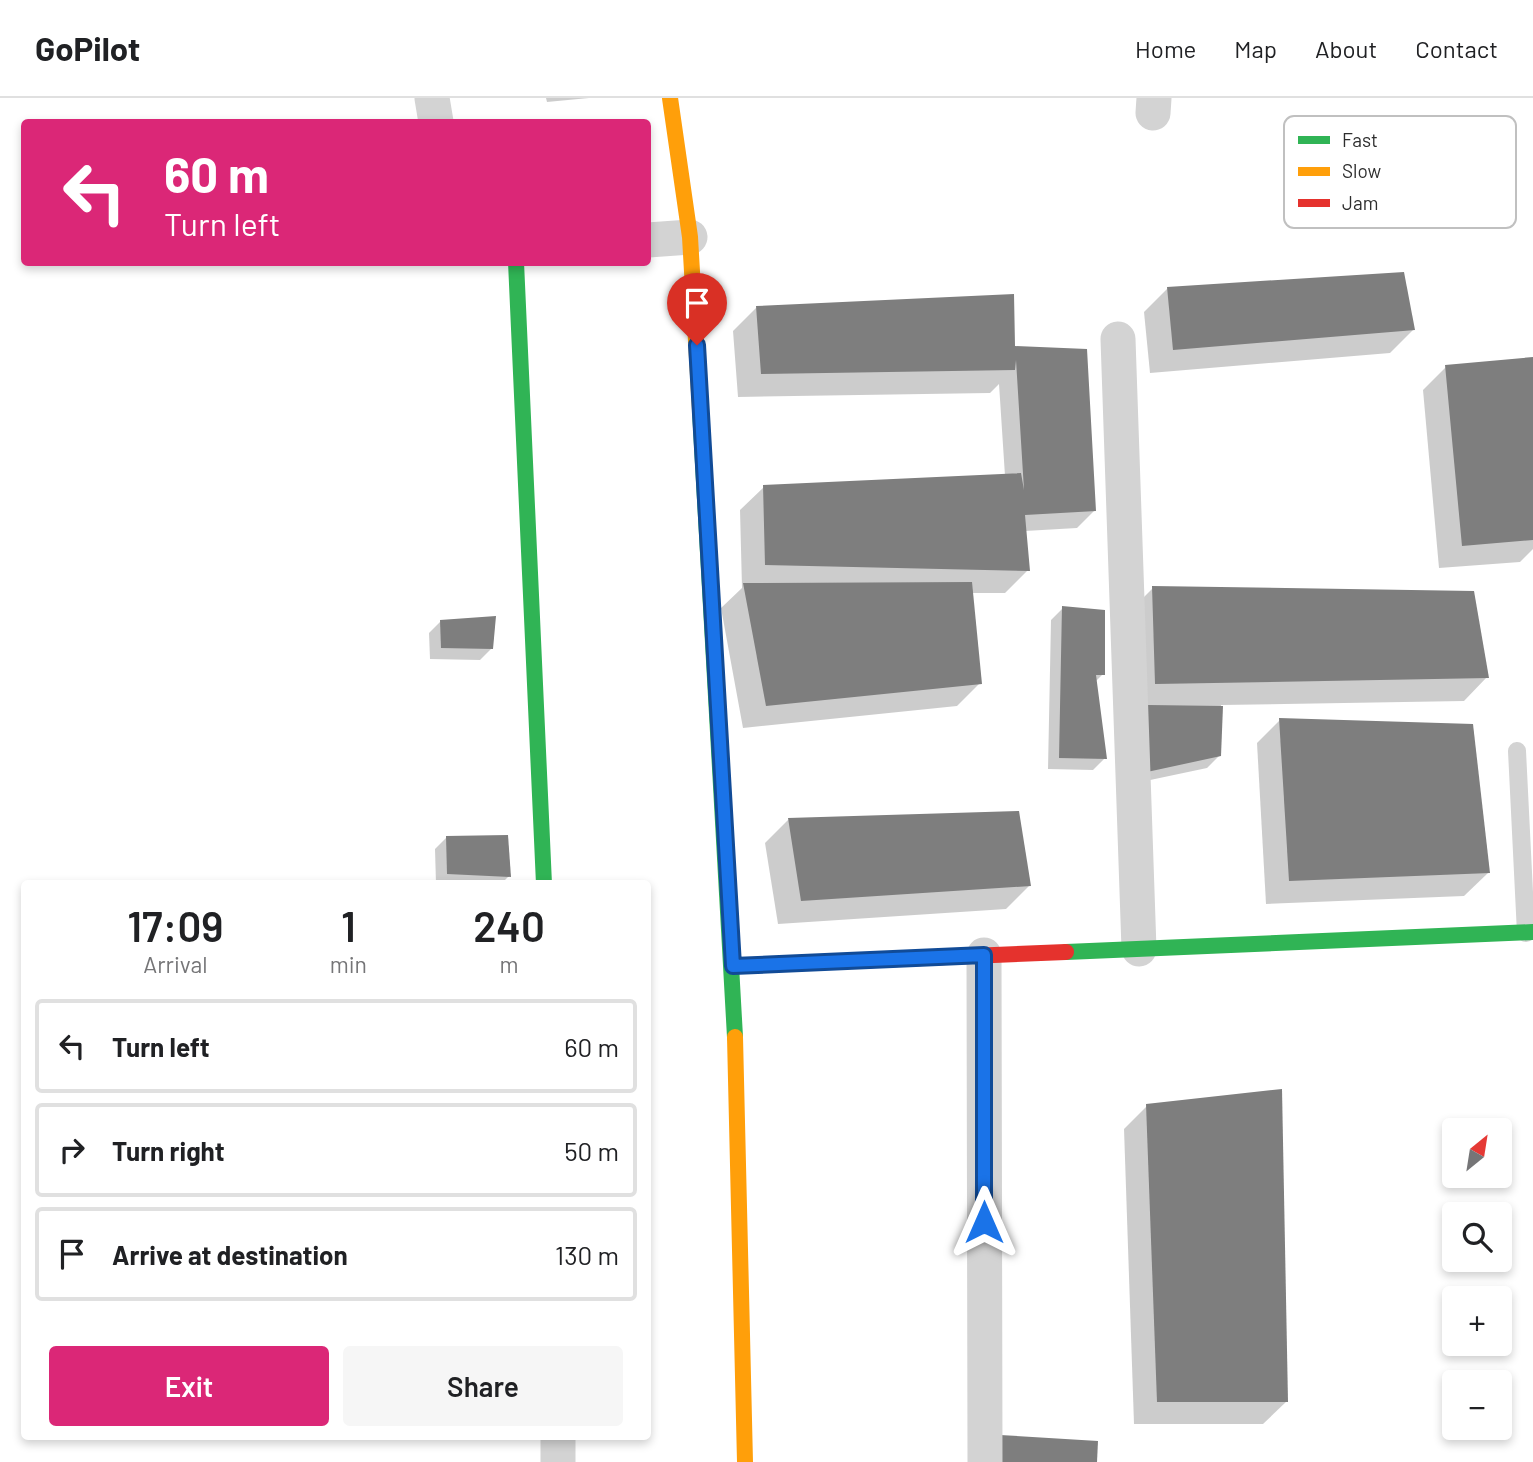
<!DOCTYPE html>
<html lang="en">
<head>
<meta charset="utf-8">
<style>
  :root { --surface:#fff; --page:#f6f6f6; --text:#202124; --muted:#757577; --line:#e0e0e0; --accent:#db2777 }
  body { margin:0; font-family:Barlow,sans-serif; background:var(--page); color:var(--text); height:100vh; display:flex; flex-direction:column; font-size:26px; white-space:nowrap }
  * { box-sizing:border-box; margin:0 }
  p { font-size:23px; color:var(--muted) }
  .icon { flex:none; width:38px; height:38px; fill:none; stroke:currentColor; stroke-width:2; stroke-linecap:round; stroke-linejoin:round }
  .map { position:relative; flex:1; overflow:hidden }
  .details { position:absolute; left:21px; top:782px; width:630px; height:560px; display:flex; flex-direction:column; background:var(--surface); border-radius:7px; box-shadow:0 4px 10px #0003 }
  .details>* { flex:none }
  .banner { position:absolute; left:21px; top:21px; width:630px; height:147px; border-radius:7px; box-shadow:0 4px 10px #0003; background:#db2777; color:#fff; overflow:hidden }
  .needle { width:46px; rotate:30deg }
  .buttons { position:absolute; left:1442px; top:1020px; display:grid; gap:14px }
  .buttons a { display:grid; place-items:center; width:70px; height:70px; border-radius:7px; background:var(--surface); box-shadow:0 4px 10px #0003; font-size:35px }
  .pin { position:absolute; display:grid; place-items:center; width:60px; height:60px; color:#fff; margin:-72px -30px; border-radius:50% 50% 50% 0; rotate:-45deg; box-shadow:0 0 7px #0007 }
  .pin .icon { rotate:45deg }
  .me { position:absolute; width:77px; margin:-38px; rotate:0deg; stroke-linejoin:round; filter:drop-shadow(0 0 5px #0008) }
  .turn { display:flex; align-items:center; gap:24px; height:147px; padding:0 28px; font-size:32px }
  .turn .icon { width:91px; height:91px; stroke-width:2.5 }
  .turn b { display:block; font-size:49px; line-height:60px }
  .eta { display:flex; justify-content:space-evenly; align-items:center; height:119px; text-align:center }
  .eta b { font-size:42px; font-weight:600; line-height:49px }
  .cta { display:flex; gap:14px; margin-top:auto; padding:14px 28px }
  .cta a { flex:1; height:80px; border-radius:7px; background:var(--accent); color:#fff; font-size:28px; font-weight:600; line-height:80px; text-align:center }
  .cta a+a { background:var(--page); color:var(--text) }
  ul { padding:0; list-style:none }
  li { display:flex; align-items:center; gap:21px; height:94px; margin:0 14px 10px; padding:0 14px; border:4px solid var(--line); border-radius:7px }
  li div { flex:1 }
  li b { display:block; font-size:26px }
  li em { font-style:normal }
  header { display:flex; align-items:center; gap:42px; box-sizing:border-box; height:98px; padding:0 35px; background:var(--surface); border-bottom:2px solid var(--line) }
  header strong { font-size:33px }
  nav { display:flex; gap:38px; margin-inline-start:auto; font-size:24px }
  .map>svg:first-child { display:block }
  .shadow { fill:#0003 }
  .building { fill:#7e7e7e }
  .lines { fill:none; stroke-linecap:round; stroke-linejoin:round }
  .lane { stroke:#d3d3d3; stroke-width:18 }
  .street { stroke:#d3d3d3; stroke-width:35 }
  .fast { stroke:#30b455; stroke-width:16 }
  .slow { stroke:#ff9f0a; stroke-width:16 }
  .jam { stroke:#e5322d; stroke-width:16 }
  .route-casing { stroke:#114b97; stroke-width:18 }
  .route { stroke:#1a73e8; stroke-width:12 }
  .key { fill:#fff; stroke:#c0c0c0; stroke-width:2 }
  .key-label { font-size:19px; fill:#2e2e2e }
</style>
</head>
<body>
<header>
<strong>GoPilot</strong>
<nav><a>Home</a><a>Map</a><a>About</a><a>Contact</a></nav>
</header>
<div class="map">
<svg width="1533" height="1364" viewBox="0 0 1533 1364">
  <rect width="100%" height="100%" fill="#fff"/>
  <g class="shadow">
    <path d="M546,0H589L547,4Z"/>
    <path d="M1168,190L1413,232L1390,255L1150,275L1144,214Z"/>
    <path d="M756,210L1013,252L1095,412L1077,430L1025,433L1028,472L1005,495H972L980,585L957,608L743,630L721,510L742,490L740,412L764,389L1005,378L999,286L990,295L738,299L733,233Z"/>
    <path d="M1446,269L1533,288V451L1520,464L1439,470L1423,292Z"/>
    <path d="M1153,490L1487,579L1464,603L1221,607L1219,658L1207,670L1136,685L1130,513Z"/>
    <path d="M1063,510L1103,576L1095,584L1105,660L1093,672L1048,671L1051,522Z"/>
    <path d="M441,523L492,550L480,562L430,561L429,535Z"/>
    <path d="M1280,622L1488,775L1464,798L1266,806L1257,645Z"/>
    <path d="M788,722L1029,788L1006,811L778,826L765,745Z"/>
    <path d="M447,739L509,778L501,786H436L435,751Z"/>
    <path d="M1147,1008L1287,1303L1263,1326H1134L1124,1031Z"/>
  </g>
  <g class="building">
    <path d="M1404,174L1415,232L1173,252L1167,189Z"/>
    <path d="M1014,196L1015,248L1087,251L1096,413L1025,417L1030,473L765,467L763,387L1021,375L1024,392L1016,262L1015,272L761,276L756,208Z"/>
    <path d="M1533,259V442L1462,448L1445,267Z"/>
    <path d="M972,484L982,586L766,608L743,485Z"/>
    <path d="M1152,488L1474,493L1489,580L1155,586Z"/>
    <path d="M1062,508L1105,512V577H1096L1107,661L1059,660Z"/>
    <path d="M496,518L493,551L441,550L440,522Z"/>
    <path d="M1148,607L1223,608L1221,658L1147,674Z"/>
    <path d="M1279,620L1473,626L1490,775L1289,783Z"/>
    <path d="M1019,713L1031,788L801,803L788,720Z"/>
    <path d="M508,737L511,779L447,776L446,738Z"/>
    <path d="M1282,991L1288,1304H1157L1146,1006Z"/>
    <path d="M1000,1337L1098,1343L1097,1364H999Z"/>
  </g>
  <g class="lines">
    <path class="lane" d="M1517,653L1526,835"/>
    <g class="street">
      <path d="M432,0L436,24"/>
      <path d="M1153,15L1154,0"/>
      <path d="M648,142L690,139"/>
      <path d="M1118,241L1139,851"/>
      <path d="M984,857L985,1364"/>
      <path d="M558,1339V1364"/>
    </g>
    <g class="fast">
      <path d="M516,164L544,786"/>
      <path d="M700,312L735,939"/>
      <path d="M1066,854L1533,834"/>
    </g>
    <g class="slow">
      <path d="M670,0L690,139L700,312"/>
      <path d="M735,939L745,1364"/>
    </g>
    <path class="jam" d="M733,868L1066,854"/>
  </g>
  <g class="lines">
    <defs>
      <path id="route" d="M697,247L733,868L984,857V1124"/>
    </defs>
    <use href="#route" class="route-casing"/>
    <use href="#route" class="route"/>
  </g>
  <rect x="1284" y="18" width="232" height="112" rx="10" class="key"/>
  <rect x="1298" y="38" width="32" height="8" fill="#30b455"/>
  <rect x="1298" y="69" width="32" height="9" fill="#ff9f0a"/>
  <rect x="1298" y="101" width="32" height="8" fill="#e5322d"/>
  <g class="key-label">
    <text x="1342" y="49">Fast</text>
    <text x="1342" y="80">Slow</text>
    <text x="1342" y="112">Jam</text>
  </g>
</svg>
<div class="buttons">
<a><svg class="needle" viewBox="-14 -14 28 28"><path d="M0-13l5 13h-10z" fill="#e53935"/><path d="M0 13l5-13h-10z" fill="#757577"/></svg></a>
<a><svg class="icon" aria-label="search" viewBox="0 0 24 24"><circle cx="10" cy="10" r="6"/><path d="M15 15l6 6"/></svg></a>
<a>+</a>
<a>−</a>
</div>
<div class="pin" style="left:697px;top:247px;background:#d93025"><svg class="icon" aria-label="arrive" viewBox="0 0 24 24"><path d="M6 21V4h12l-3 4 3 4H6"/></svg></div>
<svg class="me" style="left:984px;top:1124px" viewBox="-20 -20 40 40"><path d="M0-17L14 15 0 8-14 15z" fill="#1a73e8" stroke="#fff" stroke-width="4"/></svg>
<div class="banner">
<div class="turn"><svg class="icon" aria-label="left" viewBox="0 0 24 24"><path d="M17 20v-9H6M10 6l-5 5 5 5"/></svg><div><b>60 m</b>Turn left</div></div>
</div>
<section class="details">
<div class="eta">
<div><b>17:09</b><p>Arrival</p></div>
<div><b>1</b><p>min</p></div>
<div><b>240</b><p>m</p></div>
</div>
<ul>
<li><svg class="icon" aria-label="left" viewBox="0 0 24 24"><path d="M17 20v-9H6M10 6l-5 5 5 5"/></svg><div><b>Turn left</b></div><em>60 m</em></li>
<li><svg class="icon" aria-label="right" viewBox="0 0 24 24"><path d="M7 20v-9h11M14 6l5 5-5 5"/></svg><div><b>Turn right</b></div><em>50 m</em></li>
<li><svg class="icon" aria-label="arrive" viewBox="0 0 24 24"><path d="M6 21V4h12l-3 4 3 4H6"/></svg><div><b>Arrive at destination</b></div><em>130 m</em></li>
</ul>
<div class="cta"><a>Exit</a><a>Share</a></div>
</section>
</div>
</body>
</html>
